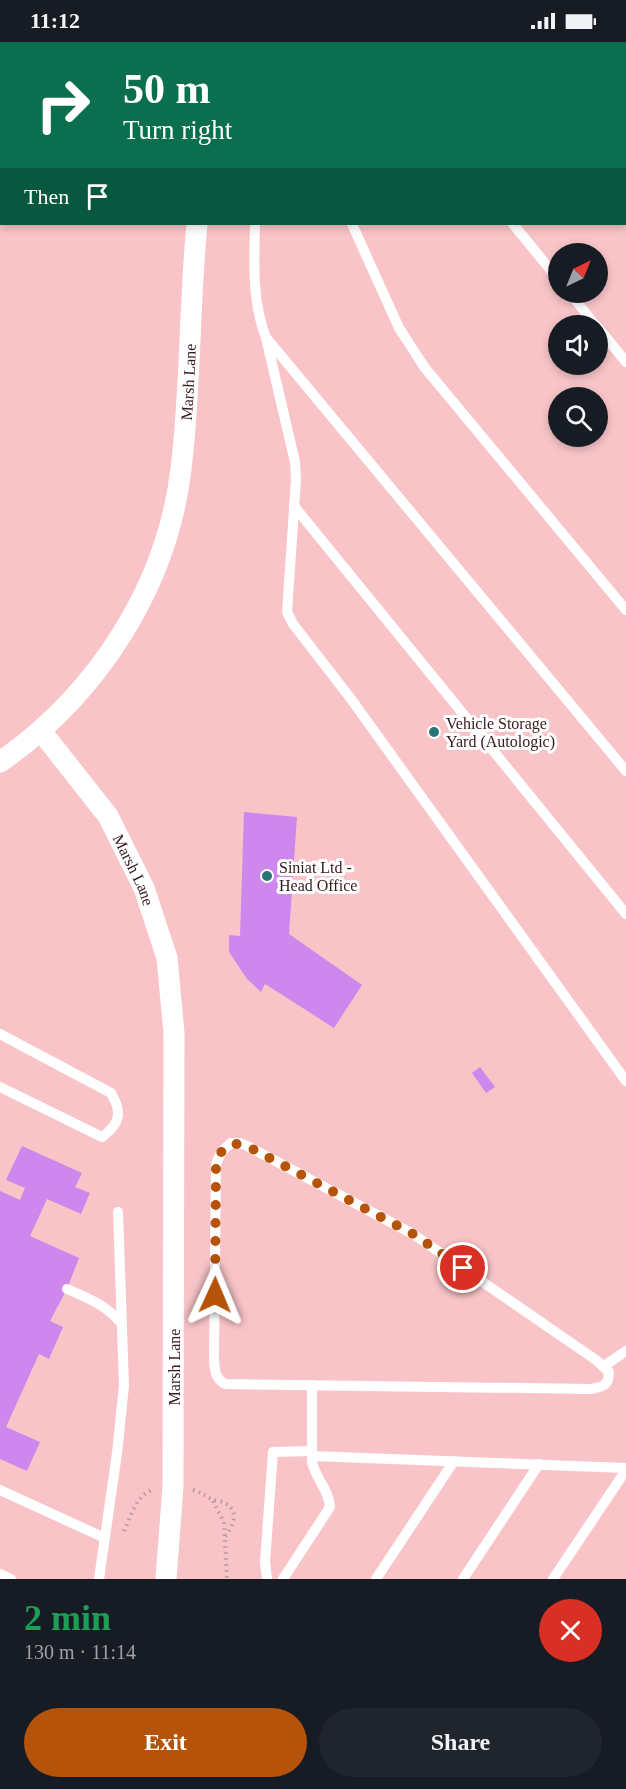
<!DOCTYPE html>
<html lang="en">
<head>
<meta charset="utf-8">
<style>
  :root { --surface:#171b24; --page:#20242c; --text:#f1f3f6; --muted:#9ea1a6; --accent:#b45309 }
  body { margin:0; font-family:Georgia,serif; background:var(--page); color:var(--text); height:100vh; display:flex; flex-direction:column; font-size:22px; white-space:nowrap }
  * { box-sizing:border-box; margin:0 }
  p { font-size:20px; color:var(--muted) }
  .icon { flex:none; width:33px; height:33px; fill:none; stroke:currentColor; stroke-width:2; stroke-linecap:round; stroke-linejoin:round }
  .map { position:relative; height:1537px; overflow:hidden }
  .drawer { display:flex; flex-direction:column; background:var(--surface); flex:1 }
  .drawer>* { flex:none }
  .guide { position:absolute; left:0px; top:0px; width:627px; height:183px; box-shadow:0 3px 9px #0003; background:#0b6e4f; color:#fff; overflow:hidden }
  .needle { width:39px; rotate:43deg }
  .tools { position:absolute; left:548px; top:201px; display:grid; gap:12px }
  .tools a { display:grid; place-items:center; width:60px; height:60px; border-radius:50%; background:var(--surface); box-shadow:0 3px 9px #0003; font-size:30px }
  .pin { position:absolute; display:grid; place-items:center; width:51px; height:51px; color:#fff; margin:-26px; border:3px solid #fff; border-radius:50%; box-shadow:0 2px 6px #0007 }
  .me { position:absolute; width:66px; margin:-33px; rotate:1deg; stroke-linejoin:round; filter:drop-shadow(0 0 4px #0008) }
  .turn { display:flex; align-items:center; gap:21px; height:126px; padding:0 24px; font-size:27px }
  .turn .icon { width:78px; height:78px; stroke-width:2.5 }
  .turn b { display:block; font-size:42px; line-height:51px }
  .then { display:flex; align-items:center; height:57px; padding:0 24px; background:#0003; gap:12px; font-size:22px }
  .round { display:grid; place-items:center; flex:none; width:63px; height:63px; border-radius:32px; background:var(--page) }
  .headline { display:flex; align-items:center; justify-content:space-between; height:102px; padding:0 24px }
  h1 { font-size:36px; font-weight:800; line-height:45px; color:#1e9e55 }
  .action { display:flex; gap:12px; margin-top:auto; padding:12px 24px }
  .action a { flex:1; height:69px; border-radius:36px; background:var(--accent); color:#fff; font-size:24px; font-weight:800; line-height:69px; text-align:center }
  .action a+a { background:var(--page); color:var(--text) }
  .status { display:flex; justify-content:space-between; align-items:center; height:42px; padding:0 30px; background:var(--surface); direction:ltr }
  .status svg { height:16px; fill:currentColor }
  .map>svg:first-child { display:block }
  .built { fill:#f8c4c7; fill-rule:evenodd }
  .building { fill:#ce87ed }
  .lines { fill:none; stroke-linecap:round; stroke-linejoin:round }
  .path { stroke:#b89a9b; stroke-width:4; stroke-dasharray:1.5 4.5; stroke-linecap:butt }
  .lane { stroke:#fff; stroke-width:10 }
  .street { stroke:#fff; stroke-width:21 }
  .rail { stroke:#66494b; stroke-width:4.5 }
  .route { stroke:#b45309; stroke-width:10; stroke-dasharray:0 18 }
  .poi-dot { fill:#2a7474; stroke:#fff; stroke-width:2 }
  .labels { text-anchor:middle; stroke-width:6; stroke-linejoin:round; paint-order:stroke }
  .street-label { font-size:16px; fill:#35191c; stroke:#fff }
  .poi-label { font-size:16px; fill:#35191c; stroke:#fff; text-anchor:start }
</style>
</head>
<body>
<div class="status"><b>11:12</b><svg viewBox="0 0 49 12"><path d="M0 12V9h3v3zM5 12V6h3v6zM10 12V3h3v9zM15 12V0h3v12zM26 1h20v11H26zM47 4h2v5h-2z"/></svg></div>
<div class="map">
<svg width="626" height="1537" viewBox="0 0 626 1537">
  <rect width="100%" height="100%" fill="#f7d7d8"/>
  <path class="built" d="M0,0H626V1537H0ZM2,2H626V182H2ZM558,212H597V250H558ZM558,284H597V322H558ZM558,356H597V394H558Z"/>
  <g class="building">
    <path d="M244,770L297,775L289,892L362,943L334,986L265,942L261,950L247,937L229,910V893L240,894Z"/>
    <path d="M480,1025L495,1045L486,1051L472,1031Z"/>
    <path d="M22,1104L82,1131L75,1145L90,1151L81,1172L47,1157L30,1194L79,1216L67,1247L50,1279L63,1285L49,1317L39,1312L6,1385L40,1400L27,1429L0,1417V1149L20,1158L25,1146L6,1138Z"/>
  </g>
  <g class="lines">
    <g class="path">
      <path d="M193,1448C200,1450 204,1453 211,1457C215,1459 221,1459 225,1461C241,1470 232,1485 225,1495"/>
      <path d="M213,1459L224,1480L227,1537"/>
      <path d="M124,1489C131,1474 136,1453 153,1448"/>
    </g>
    <g class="lane">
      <path d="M364,0L365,2"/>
      <path d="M32,2V0"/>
      <path d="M0,90H2"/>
      <path d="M255,182C254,220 252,260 266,296L295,420L296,438L287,570L293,582L351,657L626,1039"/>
      <path d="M352,182L399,286L425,326L626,568"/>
      <path d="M513,182L558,237"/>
      <path d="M569,250L596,284"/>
      <path d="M597,284L626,320"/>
      <path d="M268,298L626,729"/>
      <path d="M294,464L626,872"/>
      <path d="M0,992L111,1051C122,1070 121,1081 102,1095L0,1045"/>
      <path d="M231,1101H240L247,1104L413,1192L596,1318L609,1330C609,1343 603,1345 591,1347L225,1342C215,1336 215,1329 214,1318L216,1123C219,1113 222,1108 231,1101Z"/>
      <path d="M67,1247C88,1256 106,1263 121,1281"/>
      <path d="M604,1324L626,1309"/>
      <path d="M312,1414L626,1426"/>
      <path d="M0,1448L105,1496"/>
      <path d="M0,1532L11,1537"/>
      <path d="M99,1537L117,1411L124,1344L118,1170"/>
      <path d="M267,1537L265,1520L273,1410L312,1409"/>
      <path d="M283,1537L330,1465C329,1448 316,1437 312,1420V1343"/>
      <path d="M376,1537L454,1419"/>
      <path d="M463,1537L539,1422"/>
      <path d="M553,1537L626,1428"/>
    </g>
    <g class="street">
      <path d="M208,2V0"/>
      <path id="s1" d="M41,689L108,774L144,846L167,916L174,991L173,1444L166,1537"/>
      <path id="s2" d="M0,720C97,653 167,545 181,427C191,346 189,263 197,182"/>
    </g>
    <g class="rail">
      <path d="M608,0L609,2"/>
      <path d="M626,22V23"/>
    </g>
  </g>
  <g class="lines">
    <path class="route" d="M215,1253L216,1123C220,1106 230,1098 247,1104L413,1192L463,1226"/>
  </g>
  <g class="poi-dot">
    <circle cx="434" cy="690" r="6"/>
    <circle cx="267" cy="834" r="6"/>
  </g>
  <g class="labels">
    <g class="street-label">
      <text dy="6" stroke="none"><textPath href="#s2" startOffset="442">Marsh Lane</textPath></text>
      <text dy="6" stroke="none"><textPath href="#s1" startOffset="168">Marsh Lane</textPath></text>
      <text transform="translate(174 1325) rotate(-90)" y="6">Marsh Lane</text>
    </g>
    <g class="poi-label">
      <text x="446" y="687">Vehicle Storage<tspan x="446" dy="18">Yard (Autologic)</tspan></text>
      <text x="279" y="831">Siniat Ltd -<tspan x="279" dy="18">Head Office</tspan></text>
    </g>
  </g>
</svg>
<div class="tools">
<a><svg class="needle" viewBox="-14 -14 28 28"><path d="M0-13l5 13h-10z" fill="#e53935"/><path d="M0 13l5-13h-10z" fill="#9ea1a6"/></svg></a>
<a><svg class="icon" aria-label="sound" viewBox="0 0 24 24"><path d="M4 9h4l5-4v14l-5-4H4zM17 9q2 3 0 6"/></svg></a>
<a><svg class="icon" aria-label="search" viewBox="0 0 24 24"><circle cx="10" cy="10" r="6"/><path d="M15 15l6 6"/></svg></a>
</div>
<div class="pin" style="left:463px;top:1226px;background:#d93025"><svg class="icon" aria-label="arrive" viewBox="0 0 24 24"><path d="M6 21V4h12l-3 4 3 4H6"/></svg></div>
<svg class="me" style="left:215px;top:1253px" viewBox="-20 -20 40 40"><path d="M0-17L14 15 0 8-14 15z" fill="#b45309" stroke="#fff" stroke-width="4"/></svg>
<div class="guide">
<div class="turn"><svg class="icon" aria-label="right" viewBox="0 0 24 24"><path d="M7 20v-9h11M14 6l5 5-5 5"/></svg><div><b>50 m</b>Turn right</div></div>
<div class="then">Then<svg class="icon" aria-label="arrive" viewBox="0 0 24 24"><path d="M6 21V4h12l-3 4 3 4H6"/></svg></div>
</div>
</div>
<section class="drawer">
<div class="headline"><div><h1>2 min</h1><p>130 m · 11:14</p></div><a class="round" style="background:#d93025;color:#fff"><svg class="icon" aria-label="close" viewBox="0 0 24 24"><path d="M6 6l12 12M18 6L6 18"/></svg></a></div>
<div class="action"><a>Exit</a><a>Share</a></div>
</section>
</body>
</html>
